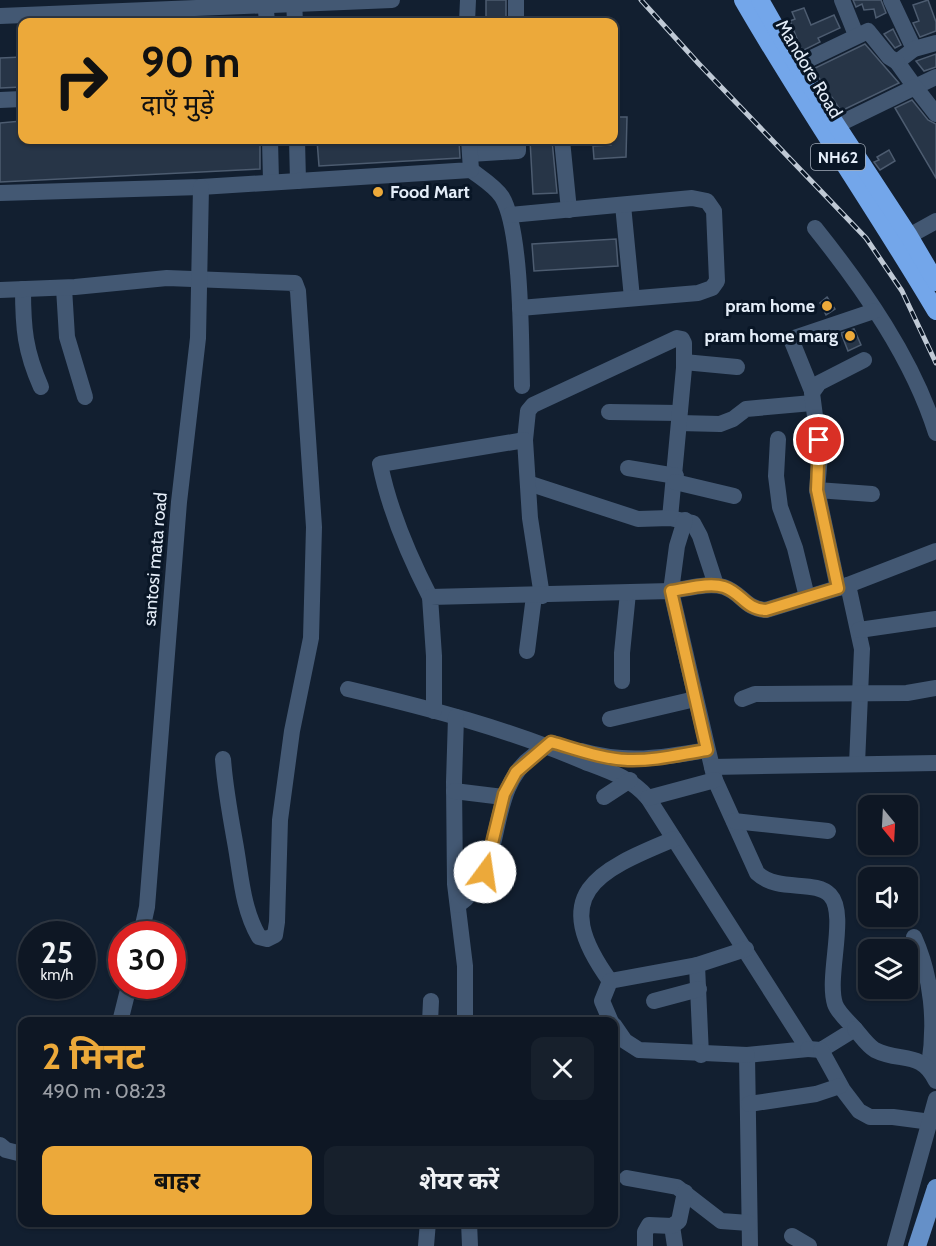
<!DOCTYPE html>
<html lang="hi">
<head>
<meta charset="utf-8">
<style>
  :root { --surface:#0e1724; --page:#17202c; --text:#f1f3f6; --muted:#9b9fa6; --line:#2e3641; --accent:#eca93a }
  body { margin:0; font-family:Cabin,"Noto Sans Devanagari",sans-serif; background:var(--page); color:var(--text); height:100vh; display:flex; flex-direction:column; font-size:22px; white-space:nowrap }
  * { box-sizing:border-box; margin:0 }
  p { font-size:20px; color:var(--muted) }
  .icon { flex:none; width:33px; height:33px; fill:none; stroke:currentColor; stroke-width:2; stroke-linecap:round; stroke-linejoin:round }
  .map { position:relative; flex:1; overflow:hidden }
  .sheet { position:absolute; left:18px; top:1017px; width:600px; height:210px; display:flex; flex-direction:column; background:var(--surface); border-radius:12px; box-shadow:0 2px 4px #0004,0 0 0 2px var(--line) }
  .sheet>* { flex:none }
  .guide { position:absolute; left:18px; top:18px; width:600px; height:126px; border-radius:12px; box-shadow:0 2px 4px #0004,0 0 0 2px var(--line); background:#eca93a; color:#111; overflow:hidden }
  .needle { width:39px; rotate:162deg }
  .fabs { position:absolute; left:858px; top:795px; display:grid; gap:12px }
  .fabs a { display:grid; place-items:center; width:60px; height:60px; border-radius:12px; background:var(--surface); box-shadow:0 2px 4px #0004,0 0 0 2px var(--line); font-size:30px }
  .speed { position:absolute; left:18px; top:921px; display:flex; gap:12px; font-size:30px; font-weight:700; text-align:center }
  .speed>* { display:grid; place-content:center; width:78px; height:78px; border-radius:50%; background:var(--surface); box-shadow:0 2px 4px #0004,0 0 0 2px var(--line); line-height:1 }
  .speed small { font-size:15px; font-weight:400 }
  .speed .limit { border:9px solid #d22; background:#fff; color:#111 }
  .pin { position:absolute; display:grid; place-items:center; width:51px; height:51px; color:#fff; margin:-26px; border:3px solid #fff; border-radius:50%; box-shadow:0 2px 6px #0007 }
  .me { position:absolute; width:66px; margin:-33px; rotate:14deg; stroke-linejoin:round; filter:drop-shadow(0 0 4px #0008) }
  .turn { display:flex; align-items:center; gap:21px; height:126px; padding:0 24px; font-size:27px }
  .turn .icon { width:78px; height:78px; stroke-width:2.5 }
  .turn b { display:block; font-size:42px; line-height:51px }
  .round { display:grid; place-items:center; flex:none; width:63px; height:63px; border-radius:12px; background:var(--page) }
  .summary { display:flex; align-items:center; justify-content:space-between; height:102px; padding:0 24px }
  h1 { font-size:36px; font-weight:700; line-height:45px; color:var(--accent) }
  .action { display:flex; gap:12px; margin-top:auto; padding:12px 24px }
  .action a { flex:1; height:69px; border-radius:12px; background:var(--accent); color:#111; font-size:24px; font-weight:700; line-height:69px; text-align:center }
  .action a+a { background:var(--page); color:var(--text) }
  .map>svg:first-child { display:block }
  .building { fill:#273547; stroke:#4d5c70; stroke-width:1.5 }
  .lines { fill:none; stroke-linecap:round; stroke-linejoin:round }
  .minor { stroke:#435873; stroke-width:16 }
  .major { stroke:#6590c8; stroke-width:18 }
  .highway { stroke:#73a6ea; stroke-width:18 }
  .rail-casing { stroke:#bfc9d5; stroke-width:5 }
  .rail { stroke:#091626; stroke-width:3; stroke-dasharray:9; stroke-linecap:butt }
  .route-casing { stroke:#996e26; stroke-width:15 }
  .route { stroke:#eca93a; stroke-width:10 }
  .poi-dot { fill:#eca93a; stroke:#091626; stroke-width:2 }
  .labels { text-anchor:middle; stroke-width:6; stroke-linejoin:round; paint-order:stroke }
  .shield { fill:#091626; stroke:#a2acb9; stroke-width:1.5 }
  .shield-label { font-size:16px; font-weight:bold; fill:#e4edf8 }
  .street-label { font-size:18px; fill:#e4edf8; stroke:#091626 }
  .poi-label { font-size:18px; font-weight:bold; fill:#e4edf8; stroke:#091626; text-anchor:end }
</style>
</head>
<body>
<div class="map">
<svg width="936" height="1246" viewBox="0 0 936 1246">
  <rect width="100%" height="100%" fill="#121f30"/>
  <g class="building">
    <rect x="486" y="0" width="20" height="22"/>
    <path d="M853,0H881L886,13L876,18L874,9L864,10L862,4L856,7Z"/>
    <path d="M928,0L936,22V31L920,37L913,23L919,21L913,5Z"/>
    <path d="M804,8L811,25L834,15L840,28L818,38L820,42L802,51L790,21L795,19L792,12Z"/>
    <path d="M893,29L901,45L895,48L884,34Z"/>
    <path d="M865,44L899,83L841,111L813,69Z"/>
    <path d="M936,54V67L924,71L916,61Z"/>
    <path d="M22,57V87L0,88V58Z"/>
    <path d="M912,100L928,120L936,124V178L895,108Z"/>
    <path d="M614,117H627L626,157L594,159L593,146L611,145Z"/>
    <path d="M21,121L22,140H260V169L0,182V123Z"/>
    <path d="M317,140H459L460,158L319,166Z"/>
    <path d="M530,140H552L557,193L533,194Z"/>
    <path d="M889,150L895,161L880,170L874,162L879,160L877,157Z"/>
    <path d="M616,239L618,266L534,271L532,244Z"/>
    <path d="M827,297L835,309L826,315L820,303Z"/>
    <path d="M854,329L861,345L848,351L841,333Z"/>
  </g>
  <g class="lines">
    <g class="minor">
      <path d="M265,0L267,22"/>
      <path d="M294,0L295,22"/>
      <path d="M516,0V22"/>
      <path d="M842,0L856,35"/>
      <path d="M891,0L914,49"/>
      <path d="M0,16L392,0"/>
      <path d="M467,22L468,0"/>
      <path d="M936,43L914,49L897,62L915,87L936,77"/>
      <path d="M797,65L868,31L889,57L897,62"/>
      <path d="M0,100L22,99"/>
      <path d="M835,126L915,87L936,114"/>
      <path d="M270,140L271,181"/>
      <path d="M297,140L298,181"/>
      <path d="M562,140L569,210"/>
      <path d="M470,154L518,151V140"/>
      <path d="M471,170C481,178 495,186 502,197C522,230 521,344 522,386"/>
      <path d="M0,193L201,187L471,170L469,140"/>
      <path d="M623,205L632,298"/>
      <path d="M510,215L692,198L707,201L714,211L717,281L712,288L698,293L520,308"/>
      <path d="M815,228C863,288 913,359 936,433"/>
      <path d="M909,236L936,221"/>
      <path d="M64,288L67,337L85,397"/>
      <path d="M23,289C23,328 25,351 41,387"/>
      <path d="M0,290L75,287L167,278L295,283L298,291L314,527L311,638L292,731L280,820L277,922L275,935L267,939L259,937C242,908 241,874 235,842C230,814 225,787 223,759"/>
      <path d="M684,362L737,367"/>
      <path d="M812,391L791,339L874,311"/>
      <path d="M609,412L679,413"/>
      <path d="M679,423L720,424L733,419L746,409L812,403"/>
      <path d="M778,439L776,476L780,507L795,548L807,597"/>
      <path d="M525,440L528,411L533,405L677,338L682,339L684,343V368L670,518"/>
      <path d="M628,468L676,476"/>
      <path d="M675,482L734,496"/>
      <path d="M528,483L638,519L670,518L693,523L700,536L716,585"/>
      <path d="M817,490L872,494"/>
      <path d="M685,520L677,546L671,591C687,589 709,582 724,587C742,593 745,609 766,610L848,585L936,551"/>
      <path d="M848,585L862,649L857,764"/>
      <path d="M838,588L817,490L820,455L812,393L819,383L864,360"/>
      <path d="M430,597C409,556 389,509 380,464L525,440L530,518L542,596"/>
      <path d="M859,630L936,619"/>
      <path d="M527,651L534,596"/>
      <path d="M622,681V653L628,593"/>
      <path d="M348,689C428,708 509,729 585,762C609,771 631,778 648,798L808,1049L747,1055L750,1246"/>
      <path d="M742,699L755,694L907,693L936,688"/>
      <path d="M434,711V656L430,597L671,591L715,780L757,873C778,893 815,879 830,895C848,914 826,976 835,1004C838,1013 849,1022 855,1029L821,1050L808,1049"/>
      <path d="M456,717L454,782L455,884L465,966V1022"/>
      <path d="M610,719L695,699"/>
      <path d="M581,751C627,764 661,758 707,750"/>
      <path d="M712,767L936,763"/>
      <path d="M454,791L503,797"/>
      <path d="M604,797L630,780"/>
      <path d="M648,798L715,780"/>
      <path d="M734,821L828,831"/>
      <path d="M458,905C509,871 483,791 534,755C540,750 547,744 553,743"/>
      <path d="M141,934L147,907L179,502L198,338L201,187"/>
      <path d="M914,937C932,977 936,1023 929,1066"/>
      <path d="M697,965L701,1055"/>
      <path d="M610,981C547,894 596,871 674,839"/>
      <path d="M654,1001L699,989"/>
      <path d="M120,1022L129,986"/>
      <path d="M430,1022L431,1001"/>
      <path d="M611,1022L602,1001L610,981L697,965L746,949"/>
      <path d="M614,1025L625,1041L639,1050L747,1055"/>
      <path d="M855,1029C861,1036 868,1046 875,1050C901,1063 921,1050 936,1081"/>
      <path d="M821,1050L843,1090L859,1111L870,1117H893L931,1122"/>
      <path d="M749,1104L816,1094L840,1086"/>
      <path d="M0,1145L6,1150L22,1154"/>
      <path d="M627,1178L677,1187L721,1221L749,1223"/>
      <path d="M469,1222L470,1246"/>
      <path d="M672,1226L675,1246"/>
      <path d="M792,1236L809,1246"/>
      <path d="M426,1246L428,1222"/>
      <path d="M645,1246V1232L649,1225L672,1226L679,1221L685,1192"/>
      <path d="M895,1246L936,1099"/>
    </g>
    <path class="major" d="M917,1246L936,1188"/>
    <g class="highway">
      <path d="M743,0C804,106 874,206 936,311"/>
      <path d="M760,0L797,65L909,236L936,282"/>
    </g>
    <defs>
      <path id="rail" d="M641,0L699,64L866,238L902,291L936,363"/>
    </defs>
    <use href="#rail" class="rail-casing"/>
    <use href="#rail" class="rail"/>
  </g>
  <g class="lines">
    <defs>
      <path id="route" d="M485,872L504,794L516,772L551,742C576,749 602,759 628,760C655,761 681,754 707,750L671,591C687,589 709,582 724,587C742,593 745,609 766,610L838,588L817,490L819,440"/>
    </defs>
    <use href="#route" class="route-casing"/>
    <use href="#route" class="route"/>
  </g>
  <g class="poi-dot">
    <circle cx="378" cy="192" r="6"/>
    <circle cx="827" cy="306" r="6"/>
    <circle cx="850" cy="336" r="6"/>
  </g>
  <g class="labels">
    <rect class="shield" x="811" y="144" width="54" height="26" rx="4.5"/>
    <g class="shield-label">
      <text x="838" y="163">NH62</text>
    </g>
    <g class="street-label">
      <text transform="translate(809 69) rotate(59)" y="6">Mandore Road</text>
      <text transform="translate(155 559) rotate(-85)" y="6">santosi mata road</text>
    </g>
    <g class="poi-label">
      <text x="390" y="198" text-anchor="start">Food Mart</text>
      <text x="815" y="312">pram home</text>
      <text x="838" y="342">pram home marg</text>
    </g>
  </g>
</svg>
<div class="fabs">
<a><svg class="needle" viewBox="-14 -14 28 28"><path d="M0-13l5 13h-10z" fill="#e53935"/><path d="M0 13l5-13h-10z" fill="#9b9fa6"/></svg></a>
<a><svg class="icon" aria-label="sound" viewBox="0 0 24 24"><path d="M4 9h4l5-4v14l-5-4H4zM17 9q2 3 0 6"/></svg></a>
<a><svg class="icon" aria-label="layers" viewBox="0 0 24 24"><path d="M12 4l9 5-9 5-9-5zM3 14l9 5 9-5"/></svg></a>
</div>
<div class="speed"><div>25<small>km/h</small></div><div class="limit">30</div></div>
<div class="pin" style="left:819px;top:440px;background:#d93025"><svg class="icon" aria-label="arrive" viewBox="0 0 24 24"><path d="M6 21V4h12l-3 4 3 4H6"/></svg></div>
<svg class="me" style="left:485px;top:872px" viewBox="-20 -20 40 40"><circle r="19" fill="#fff"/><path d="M0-13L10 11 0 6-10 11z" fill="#eca93a"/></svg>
<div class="guide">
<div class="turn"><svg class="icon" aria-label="right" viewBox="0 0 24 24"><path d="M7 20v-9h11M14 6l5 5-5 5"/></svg><div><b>90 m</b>दाएँ मुड़ें</div></div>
</div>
<section class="sheet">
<div class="summary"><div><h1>2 मिनट</h1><p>490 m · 08:23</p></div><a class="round"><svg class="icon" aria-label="close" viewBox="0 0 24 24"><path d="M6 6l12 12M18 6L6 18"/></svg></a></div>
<div class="action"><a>बाहर</a><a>शेयर करें</a></div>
</section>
</div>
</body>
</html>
